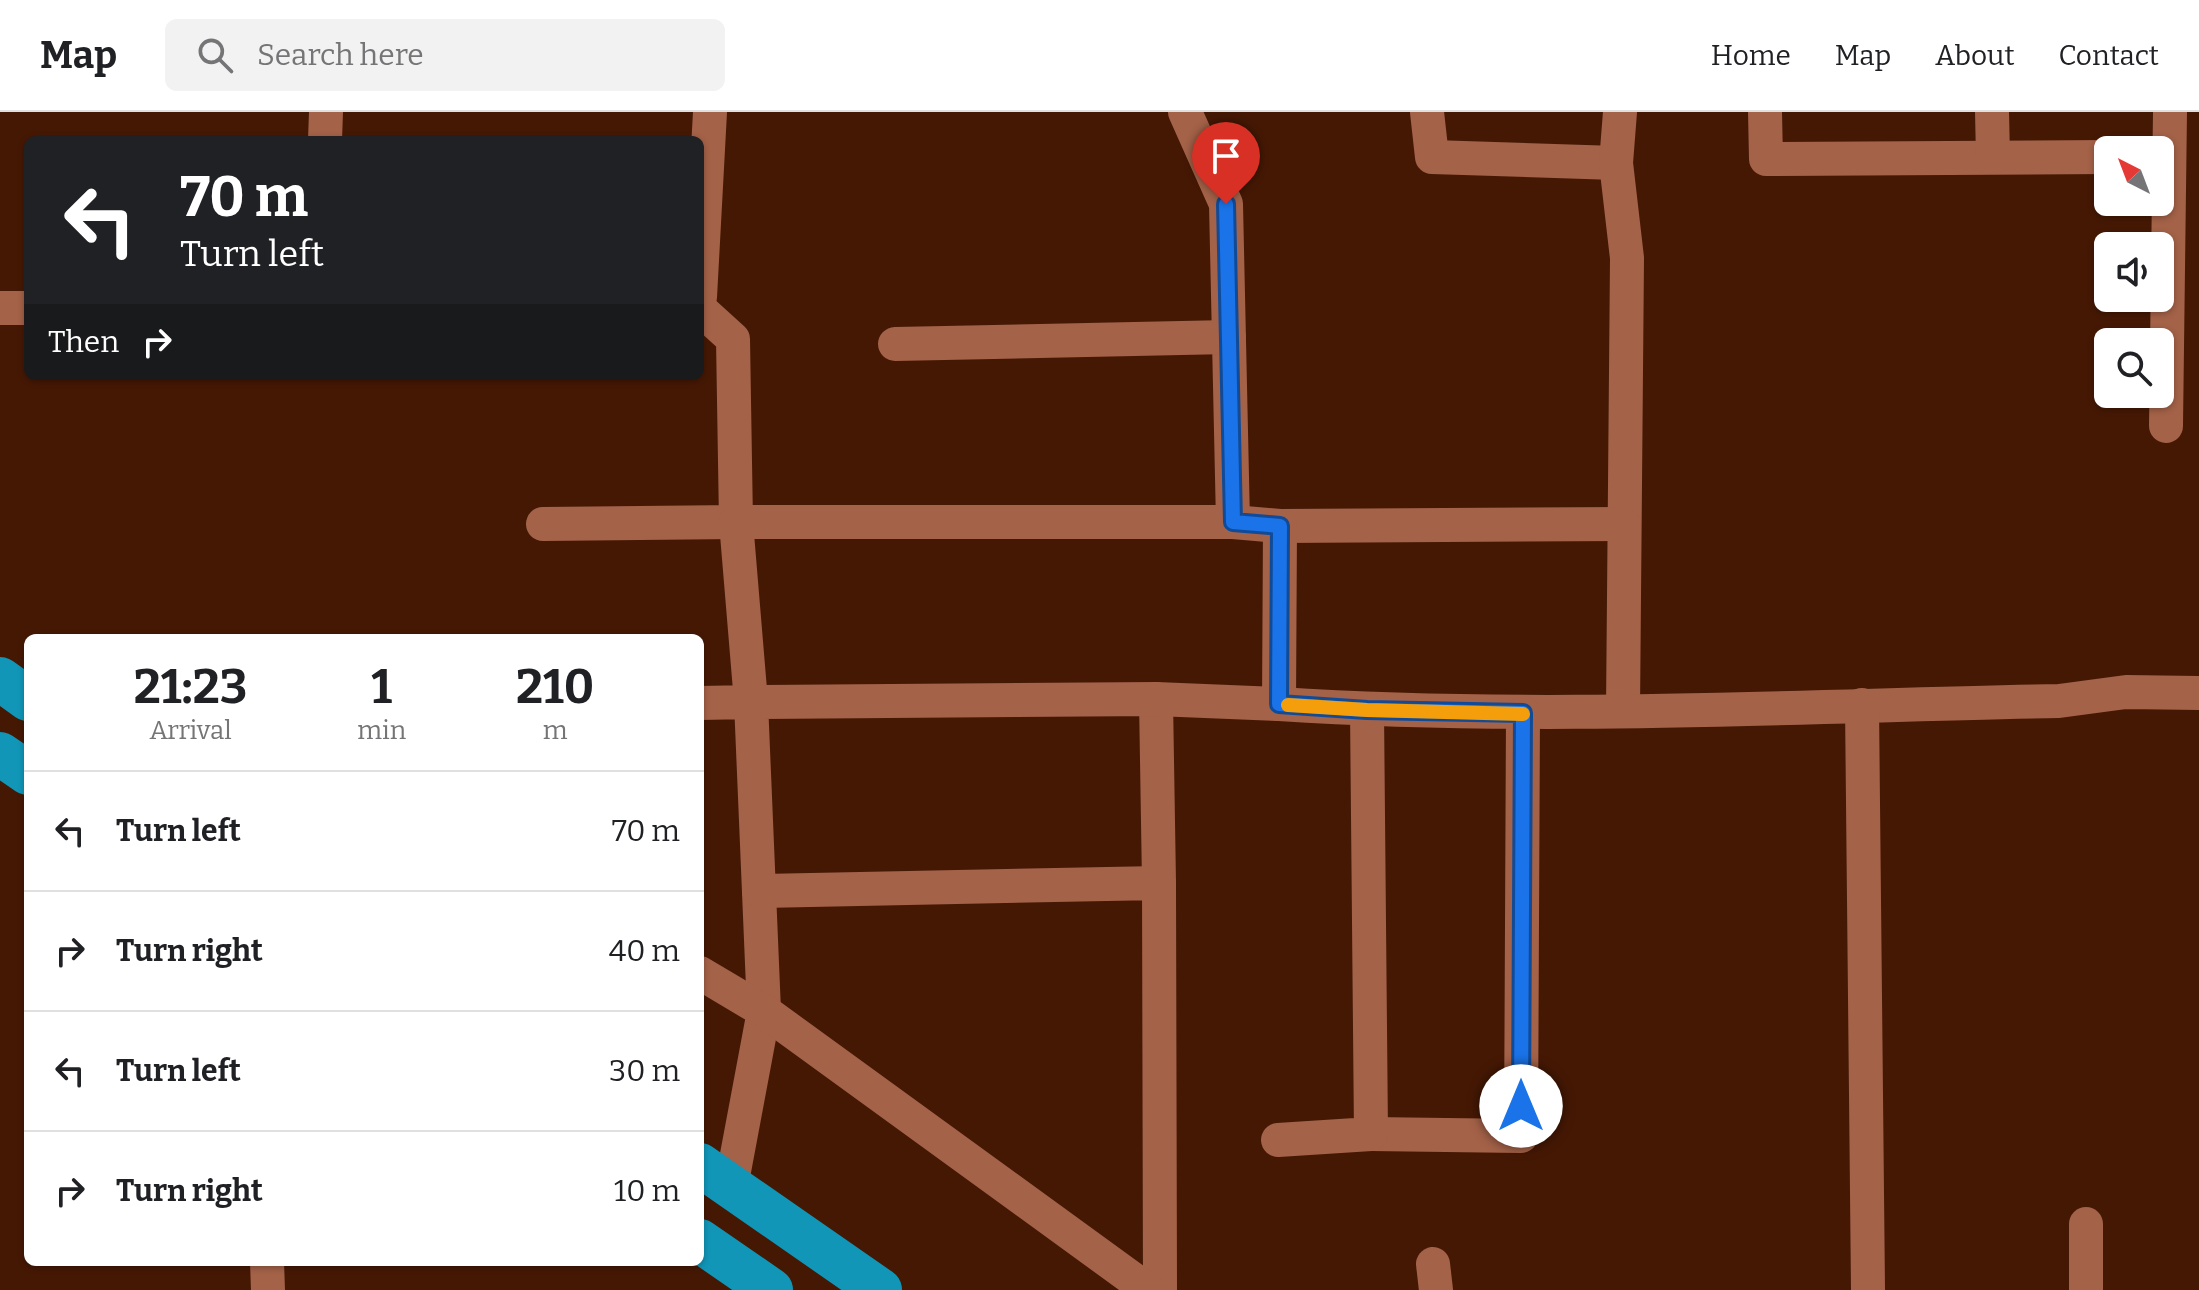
<!DOCTYPE html>
<html lang="en">
<head>
<meta charset="utf-8">
<style>
  :root { --surface:#fff; --page:#f2f2f2; --text:#202124; --muted:#757577; --line:#e0e0e0 }
  body { margin:0; font-family:Bitter,serif; background:var(--page); color:var(--text); height:100vh; display:flex; flex-direction:column; font-size:30px; white-space:nowrap }
  * { box-sizing:border-box; margin:0 }
  p { font-size:26px; color:var(--muted) }
  .icon { flex:none; width:44px; height:44px; fill:none; stroke:currentColor; stroke-width:2; stroke-linecap:round; stroke-linejoin:round }
  .map { position:relative; flex:1; overflow:hidden }
  .panel { position:absolute; left:24px; top:522px; width:680px; height:632px; display:flex; flex-direction:column; background:var(--surface); border-radius:12px; box-shadow:0 2px 6px #0004 }
  .panel>* { flex:none }
  .top-card { position:absolute; left:24px; top:24px; width:680px; height:244px; border-radius:12px; box-shadow:0 2px 6px #0004; background:#202124; color:#fff; overflow:hidden }
  .needle { width:52px; rotate:318deg }
  .buttons { position:absolute; left:2094px; top:24px; display:grid; gap:16px }
  .buttons a { display:grid; place-items:center; width:80px; height:80px; border-radius:12px; background:var(--surface); box-shadow:0 2px 6px #0004; font-size:40px }
  .pin { position:absolute; display:grid; place-items:center; width:68px; height:68px; color:#fff; margin:-82px -34px; border-radius:50% 50% 50% 0; rotate:-45deg; box-shadow:0 0 8px #0007 }
  .pin .icon { rotate:45deg }
  .me { position:absolute; width:88px; margin:-44px; rotate:0deg; stroke-linejoin:round; filter:drop-shadow(0 0 6px #0008) }
  .turn { display:flex; align-items:center; gap:28px; height:168px; padding:0 24px; font-size:36px }
  .turn .icon { width:104px; height:104px; stroke-width:2.5 }
  .turn b { display:block; font-size:56px; line-height:68px }
  .then { display:flex; align-items:center; height:76px; padding:0 24px; background:#0003; gap:16px; font-size:30px }
  .eta { display:flex; justify-content:space-evenly; align-items:center; height:136px; text-align:center }
  .eta b { font-size:48px; font-weight:700; line-height:56px }
  ul { padding:0; list-style:none }
  li { display:flex; align-items:center; gap:24px; height:120px; padding:0 24px; border-top:2px solid var(--line) }
  li div { flex:1 }
  li b { display:block; font-size:30px }
  li em { font-style:normal }
  header { display:flex; align-items:center; gap:48px; box-sizing:border-box; height:112px; padding:0 40px; background:var(--surface); border-bottom:2px solid var(--line) }
  header strong { font-size:38px }
  nav { display:flex; gap:44px; margin-inline-start:auto; font-size:28px }
  .search { width:560px; height:72px; background:var(--page); display:flex; align-items:center; gap:20px; box-sizing:border-box; padding:0 28px; border-radius:12px; color:var(--muted); font-size:30px }
  .map>svg:first-child { display:block }
  .lines { fill:none; stroke-linecap:round; stroke-linejoin:round }
  .minor { stroke:#a46248; stroke-width:34 }
  .highway { stroke:#1196b8; stroke-width:44 }
  .route-casing { stroke:#114b97; stroke-width:20 }
  .route { stroke:#1a73e8; stroke-width:14 }
  .slow { stroke:#f59e0b; stroke-width:14 }
</style>
</head>
<body>
<header>
<strong>Map</strong>
<div class="search"><svg class="icon" aria-label="search" viewBox="0 0 24 24"><circle cx="10" cy="10" r="6"/><path d="M15 15l6 6"/></svg>Search here</div>
<nav><a>Home</a><a>Map</a><a>About</a><a>Contact</a></nav>
</header>
<div class="map">
<svg width="2199" height="1178" viewBox="0 0 2199 1178">
  <rect width="100%" height="100%" fill="#451804"/>
  <g class="lines">
    <g class="minor">
      <path d="M1185,0L1226,92L1233,410"/>
      <path d="M1427,0L1432,45L1616,51"/>
      <path d="M1620,0L1616,51L1627,146L1623,598"/>
      <path d="M1765,0L1766,47L2108,45"/>
      <path d="M1992,0L1993,45"/>
      <path d="M325,28L326,0"/>
      <path d="M700,185L710,0"/>
      <path d="M0,196H28"/>
      <path d="M895,232L1229,225"/>
      <path d="M2166,314L2170,0"/>
      <path d="M543,412L736,410L733,227L700,197"/>
      <path d="M1280,414L1624,412"/>
      <path d="M1156,587L1159,771"/>
      <path d="M700,591L751,590L1156,587L1279,592L1280,414L1233,410H736L751,590L764,899L731,1075"/>
      <path d="M1279,592C1539,609 1799,594 2059,589L2126,580L2199,581"/>
      <path d="M1862,593L1868,1178"/>
      <path d="M759,779L1159,771L1160,1178"/>
      <path d="M700,861L764,899L1148,1178"/>
      <path d="M1371,1022L1521,1024L1523,601"/>
      <path d="M1278,1028L1371,1022L1367,598"/>
      <path d="M2086,1112V1178"/>
      <path d="M267,1150L268,1178"/>
      <path d="M1433,1152L1436,1178"/>
    </g>
    <g class="highway">
      <path d="M0,567L28,587"/>
      <path d="M0,642L28,661"/>
      <path d="M700,1053L880,1178"/>
      <path d="M700,1129L771,1178"/>
    </g>
  </g>
  <g class="lines">
    <defs>
      <path id="route" d="M1226,92L1233,410L1280,414L1279,592L1367,598L1523,601L1521,994"/>
    </defs>
    <use href="#route" class="route-casing"/>
    <use href="#route" class="route"/>
    <path class="slow" d="M1288,593L1367,598L1523,602"/>
  </g>
</svg>
<div class="buttons">
<a><svg class="needle" viewBox="-14 -14 28 28"><path d="M0-13l5 13h-10z" fill="#e53935"/><path d="M0 13l5-13h-10z" fill="#757577"/></svg></a>
<a><svg class="icon" aria-label="sound" viewBox="0 0 24 24"><path d="M4 9h4l5-4v14l-5-4H4zM17 9q2 3 0 6"/></svg></a>
<a><svg class="icon" aria-label="search" viewBox="0 0 24 24"><circle cx="10" cy="10" r="6"/><path d="M15 15l6 6"/></svg></a>
</div>
<div class="pin" style="left:1226px;top:92px;background:#d93025"><svg class="icon" aria-label="arrive" viewBox="0 0 24 24"><path d="M6 21V4h12l-3 4 3 4H6"/></svg></div>
<svg class="me" style="left:1521px;top:994px" viewBox="-20 -20 40 40"><circle r="19" fill="#fff"/><path d="M0-13L10 11 0 6-10 11z" fill="#1a73e8"/></svg>
<div class="top-card">
<div class="turn"><svg class="icon" aria-label="left" viewBox="0 0 24 24"><path d="M17 20v-9H6M10 6l-5 5 5 5"/></svg><div><b>70 m</b>Turn left</div></div>
<div class="then">Then<svg class="icon" aria-label="right" viewBox="0 0 24 24"><path d="M7 20v-9h11M14 6l5 5-5 5"/></svg></div>
</div>
<section class="panel">
<div class="eta">
<div><b>21:23</b><p>Arrival</p></div>
<div><b>1</b><p>min</p></div>
<div><b>210</b><p>m</p></div>
</div>
<ul>
<li><svg class="icon" aria-label="left" viewBox="0 0 24 24"><path d="M17 20v-9H6M10 6l-5 5 5 5"/></svg><div><b>Turn left</b></div><em>70 m</em></li>
<li><svg class="icon" aria-label="right" viewBox="0 0 24 24"><path d="M7 20v-9h11M14 6l5 5-5 5"/></svg><div><b>Turn right</b></div><em>40 m</em></li>
<li><svg class="icon" aria-label="left" viewBox="0 0 24 24"><path d="M17 20v-9H6M10 6l-5 5 5 5"/></svg><div><b>Turn left</b></div><em>30 m</em></li>
<li><svg class="icon" aria-label="right" viewBox="0 0 24 24"><path d="M7 20v-9h11M14 6l5 5-5 5"/></svg><div><b>Turn right</b></div><em>10 m</em></li>
</ul>
</section>
</div>
</body>
</html>
